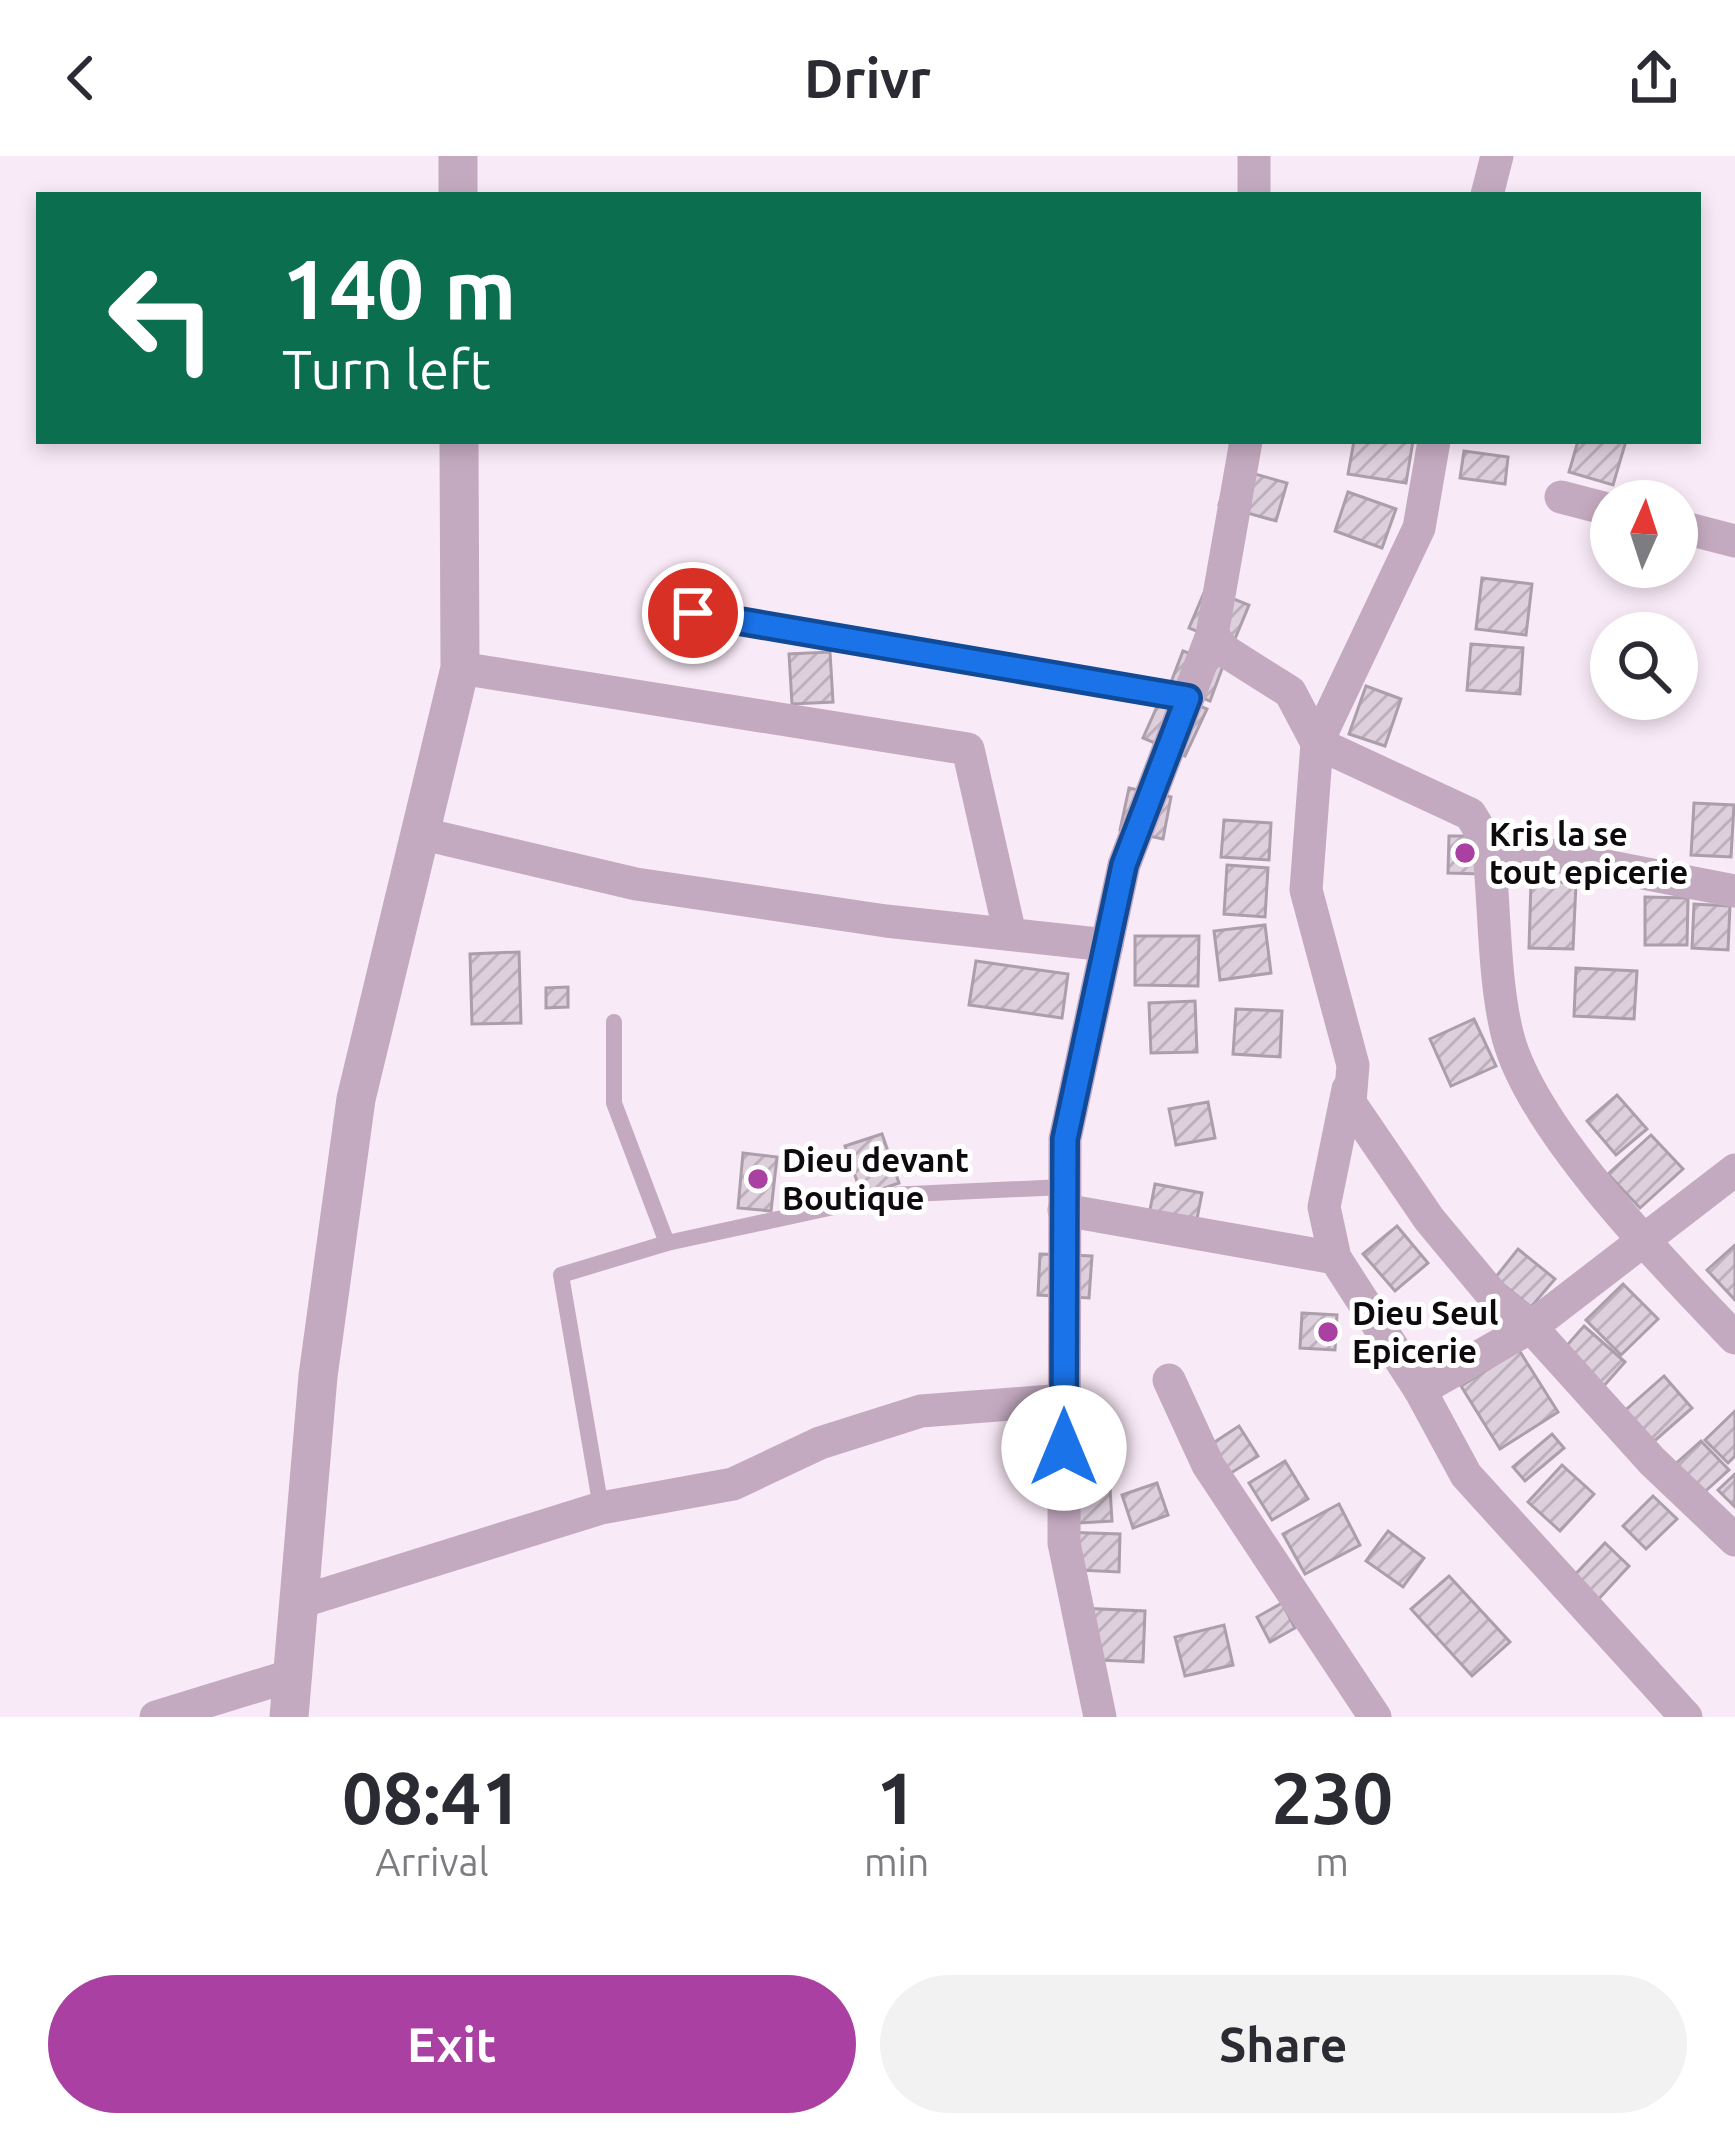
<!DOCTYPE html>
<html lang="en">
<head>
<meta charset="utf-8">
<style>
  :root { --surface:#fff; --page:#f2f2f3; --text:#2b2b33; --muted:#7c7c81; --accent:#aa40a1 }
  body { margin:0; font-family:Ubuntu,sans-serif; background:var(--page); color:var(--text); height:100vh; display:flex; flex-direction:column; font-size:45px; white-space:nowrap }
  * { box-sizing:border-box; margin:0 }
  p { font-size:39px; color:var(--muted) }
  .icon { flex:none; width:66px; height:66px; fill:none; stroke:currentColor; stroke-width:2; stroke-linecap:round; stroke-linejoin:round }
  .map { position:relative; height:1561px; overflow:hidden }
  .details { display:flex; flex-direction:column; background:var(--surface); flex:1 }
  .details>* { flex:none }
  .hud { position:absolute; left:36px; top:36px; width:1665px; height:252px; border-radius:0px; box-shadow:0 6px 18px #0003; background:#0b6e4f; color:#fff; overflow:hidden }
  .needle { width:78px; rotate:3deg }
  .buttons { position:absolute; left:1590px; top:324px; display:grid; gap:24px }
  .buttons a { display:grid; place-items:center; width:108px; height:108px; border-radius:50%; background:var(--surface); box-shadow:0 6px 18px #0003; font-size:60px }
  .pin { position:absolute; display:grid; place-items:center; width:102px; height:102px; color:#fff; margin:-51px; border:6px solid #fff; border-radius:50%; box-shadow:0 3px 12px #0007 }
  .me { position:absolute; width:132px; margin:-66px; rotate:0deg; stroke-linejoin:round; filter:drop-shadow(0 0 9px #0008) }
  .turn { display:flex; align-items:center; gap:42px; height:252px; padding:0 48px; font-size:54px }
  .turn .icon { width:156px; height:156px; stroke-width:2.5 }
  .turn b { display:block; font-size:84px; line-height:102px }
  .eta { display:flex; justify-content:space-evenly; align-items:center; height:204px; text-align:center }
  .eta b { font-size:72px; font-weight:700; line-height:84px }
  .action { display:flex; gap:24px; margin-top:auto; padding:24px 48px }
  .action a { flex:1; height:138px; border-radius:72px; background:var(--accent); color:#fff; font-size:48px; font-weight:700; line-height:138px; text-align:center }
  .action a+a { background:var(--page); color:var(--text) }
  header { display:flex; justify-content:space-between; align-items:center; height:156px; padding:0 48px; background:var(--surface); font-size:54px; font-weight:700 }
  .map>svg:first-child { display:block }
  .building { fill:url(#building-hatch); stroke:#ac9eaa; stroke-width:3 }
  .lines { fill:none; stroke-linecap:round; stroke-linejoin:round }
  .service { stroke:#c4aac0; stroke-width:16 }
  .minor { stroke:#c4aac0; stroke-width:33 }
  .tertiary { stroke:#c4aac0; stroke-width:39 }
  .route-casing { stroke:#114b97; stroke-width:30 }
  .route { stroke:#1a73e8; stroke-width:21 }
  .poi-dot { fill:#aa40a1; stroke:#fff; stroke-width:4.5 }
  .labels { text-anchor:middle; stroke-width:10; stroke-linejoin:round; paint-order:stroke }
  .poi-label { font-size:33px; font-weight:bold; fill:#0e0a0e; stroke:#fff; text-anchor:start }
</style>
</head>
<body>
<header><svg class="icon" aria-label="back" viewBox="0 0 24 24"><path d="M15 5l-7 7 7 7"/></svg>Drivr<svg class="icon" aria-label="share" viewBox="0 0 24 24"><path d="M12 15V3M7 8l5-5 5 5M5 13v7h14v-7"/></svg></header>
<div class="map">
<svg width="1735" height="1561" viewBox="0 0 1735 1561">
  <defs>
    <pattern id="building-hatch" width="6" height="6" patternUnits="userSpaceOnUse" patternTransform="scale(3)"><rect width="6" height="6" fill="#decfdc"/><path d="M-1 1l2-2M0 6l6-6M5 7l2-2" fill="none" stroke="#bdb0bc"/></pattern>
  </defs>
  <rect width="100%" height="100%" fill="#f9eaf7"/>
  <g class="building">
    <path d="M1354,285H1413L1406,327L1348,318Z"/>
    <path d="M1578,285H1626L1613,329L1569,316Z"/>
    <path d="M1464,295L1508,301L1505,328L1460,322Z"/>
    <path d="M1230,311L1287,327L1276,365L1219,349Z"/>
    <path d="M1348,336L1396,353L1382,392L1335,375Z"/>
    <path d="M1482,422L1532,428L1526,479L1476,473Z"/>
    <path d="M1206,432L1249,449L1232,490L1189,472Z"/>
    <path d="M1471,488L1523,492L1520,538L1467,534Z"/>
    <path d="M1183,495L1223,510L1210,545L1170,529Z"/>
    <path d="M830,496L833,546L792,548L789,498Z"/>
    <path d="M1366,530L1401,543L1385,590L1349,578Z"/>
    <path d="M1164,535L1207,553L1185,600L1143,582Z"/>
    <path d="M1129,632L1171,641L1163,683L1120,674Z"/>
    <path d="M1694,647L1734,649L1731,701L1691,699Z"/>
    <path d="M1224,664L1271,667L1269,704L1221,701Z"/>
    <path d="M1449,680H1482L1481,718L1448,717Z"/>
    <path d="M1227,709L1268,712L1265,761L1224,758Z"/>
    <path d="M1531,725L1576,727L1573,793L1529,792Z"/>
    <path d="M1645,741L1688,742L1687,789H1645Z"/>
    <path d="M1694,748L1730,750L1728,794L1692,792Z"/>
    <path d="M1265,769L1271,817L1220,824L1214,775Z"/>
    <path d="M1135,780H1199L1198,830L1135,829Z"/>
    <path d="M519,796L521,867L472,868L470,798Z"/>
    <path d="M976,805L1068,818L1062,862L969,849Z"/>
    <path d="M1576,812L1637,815L1634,863L1574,860Z"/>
    <path d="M568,831V851L546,852V832Z"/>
    <path d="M1195,845L1197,896L1151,897L1149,847Z"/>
    <path d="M1236,853L1282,855L1280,901L1233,898Z"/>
    <path d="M1474,863L1496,910L1451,930L1430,883Z"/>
    <path d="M1617,939L1647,973L1616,999L1587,965Z"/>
    <path d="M1208,946L1215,982L1176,989L1169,953Z"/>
    <path d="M882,978L899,1027L862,1040L845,990Z"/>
    <path d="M1651,979L1683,1013L1640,1052L1608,1018Z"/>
    <path d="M743,997L777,1001L771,1055L738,1052Z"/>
    <path d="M1155,1028L1202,1037L1195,1073L1148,1064Z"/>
    <path d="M1397,1070L1428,1107L1395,1135L1363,1098Z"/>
    <path d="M1735,1089V1144L1707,1114Z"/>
    <path d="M1518,1093L1555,1123L1531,1151L1495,1122Z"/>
    <path d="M1040,1098L1092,1100L1089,1142L1038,1139Z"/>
    <path d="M1623,1128L1658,1163L1621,1199L1586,1164Z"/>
    <path d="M1302,1157L1337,1159L1335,1194L1300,1192Z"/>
    <path d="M1584,1170L1625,1206L1603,1231L1562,1195Z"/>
    <path d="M1519,1194L1558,1256L1500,1293L1461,1230Z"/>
    <path d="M1664,1220L1692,1252L1650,1289L1621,1258Z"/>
    <path d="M1735,1255V1300L1728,1307L1705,1284Z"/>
    <path d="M1239,1270L1258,1300L1223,1322L1204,1293Z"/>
    <path d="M1552,1278L1564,1292L1525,1325L1513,1311Z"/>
    <path d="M1701,1285L1729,1314L1700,1340L1673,1310Z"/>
    <path d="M1285,1305L1308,1343L1272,1364L1249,1327Z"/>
    <path d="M1562,1309L1594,1338L1560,1375L1528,1346Z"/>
    <path d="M1109,1316L1112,1365L1062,1368L1059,1319Z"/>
    <path d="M1735,1318V1351L1718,1334Z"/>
    <path d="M1157,1327L1168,1359L1133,1372L1122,1339Z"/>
    <path d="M1653,1340L1677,1363L1646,1393L1623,1370Z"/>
    <path d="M1339,1348L1360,1389L1305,1418L1283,1378Z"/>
    <path d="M1388,1375L1424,1402L1403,1431L1366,1405Z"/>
    <path d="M1060,1376L1120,1378L1119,1416L1059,1413Z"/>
    <path d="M1605,1387L1629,1410L1595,1447L1570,1424Z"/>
    <path d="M1449,1420L1510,1486L1472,1520L1411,1453Z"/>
    <path d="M1282,1447L1295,1472L1270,1486L1257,1461Z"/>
    <path d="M1079,1452L1145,1455L1143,1506L1077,1503Z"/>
    <path d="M1224,1469L1233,1509L1185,1520L1175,1481Z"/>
  </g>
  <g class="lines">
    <g class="service">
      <path d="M693,457L1188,541"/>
      <path d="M667,1087L889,1039L1064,1031"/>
      <path d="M601,1352L561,1119L667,1087L614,947V866"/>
    </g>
    <g class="minor">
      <path d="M1254,39V0"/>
      <path d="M1487,39L1497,0"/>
      <path d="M1434,285L1419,372L1317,587L1306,734L1353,909L1350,947L1429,1063L1494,1141L1531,1171L1652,1305L1735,1384"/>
      <path d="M1561,341L1611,354"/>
      <path d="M1677,370L1735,385"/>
      <path d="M1212,479L1225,495L1290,536L1317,587L1470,658L1488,687L1735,735"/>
      <path d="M460,512L968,593L1010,778"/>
      <path d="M419,677L636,728L886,765L1107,789"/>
      <path d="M1488,687C1495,747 1493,824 1508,881C1533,975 1667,1111 1735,1182"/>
      <path d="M1348,933L1324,1051L1335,1102L1420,1234L1466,1319L1686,1561"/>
      <path d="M1064,1054L1335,1102"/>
      <path d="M1169,1224L1208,1309L1375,1561"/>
      <path d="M1420,1234L1531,1171L1735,1014"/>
      <path d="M303,1445L601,1352L733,1328L820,1287L921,1255L1064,1244"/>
      <path d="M156,1561L293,1519"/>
      <path d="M1100,1561L1064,1387L1065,983L1124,709L1212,479L1246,285"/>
    </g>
    <g class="tertiary">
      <path d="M458,0V39"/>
      <path d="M289,1561L318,1220L356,943L460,512L459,285"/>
    </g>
  </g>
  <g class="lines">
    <defs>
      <path id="route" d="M693,457L1188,542L1124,709L1065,983L1064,1292"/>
    </defs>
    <use href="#route" class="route-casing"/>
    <use href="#route" class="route"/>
  </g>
  <g class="poi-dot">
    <circle cx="1465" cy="697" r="12"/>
    <circle cx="758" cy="1023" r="12"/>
    <circle cx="1328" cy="1176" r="12"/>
  </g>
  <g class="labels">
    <g class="poi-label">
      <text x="1489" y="690">Kris la se<tspan x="1489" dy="38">tout epicerie</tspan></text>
      <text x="782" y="1016">Dieu devant<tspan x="782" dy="38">Boutique</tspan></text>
      <text x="1352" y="1169">Dieu Seul<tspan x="1352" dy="38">Epicerie</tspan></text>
    </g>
  </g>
</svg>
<div class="buttons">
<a><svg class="needle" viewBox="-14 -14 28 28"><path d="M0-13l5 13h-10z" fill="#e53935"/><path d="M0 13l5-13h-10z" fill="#7c7c81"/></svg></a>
<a><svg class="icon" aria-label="search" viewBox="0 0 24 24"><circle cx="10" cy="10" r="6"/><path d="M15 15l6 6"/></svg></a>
</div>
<div class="pin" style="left:693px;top:457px;background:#d93025"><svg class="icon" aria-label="arrive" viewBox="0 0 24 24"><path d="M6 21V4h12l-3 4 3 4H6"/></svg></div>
<svg class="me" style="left:1064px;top:1292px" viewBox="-20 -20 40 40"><circle r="19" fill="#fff"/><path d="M0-13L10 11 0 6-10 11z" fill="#1a73e8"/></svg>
<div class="hud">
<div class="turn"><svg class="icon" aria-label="left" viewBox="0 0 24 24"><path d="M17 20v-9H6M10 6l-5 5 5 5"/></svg><div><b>140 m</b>Turn left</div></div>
</div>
</div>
<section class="details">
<div class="eta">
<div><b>08:41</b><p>Arrival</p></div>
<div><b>1</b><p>min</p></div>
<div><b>230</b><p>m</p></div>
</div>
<div class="action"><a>Exit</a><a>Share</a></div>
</section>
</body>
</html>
